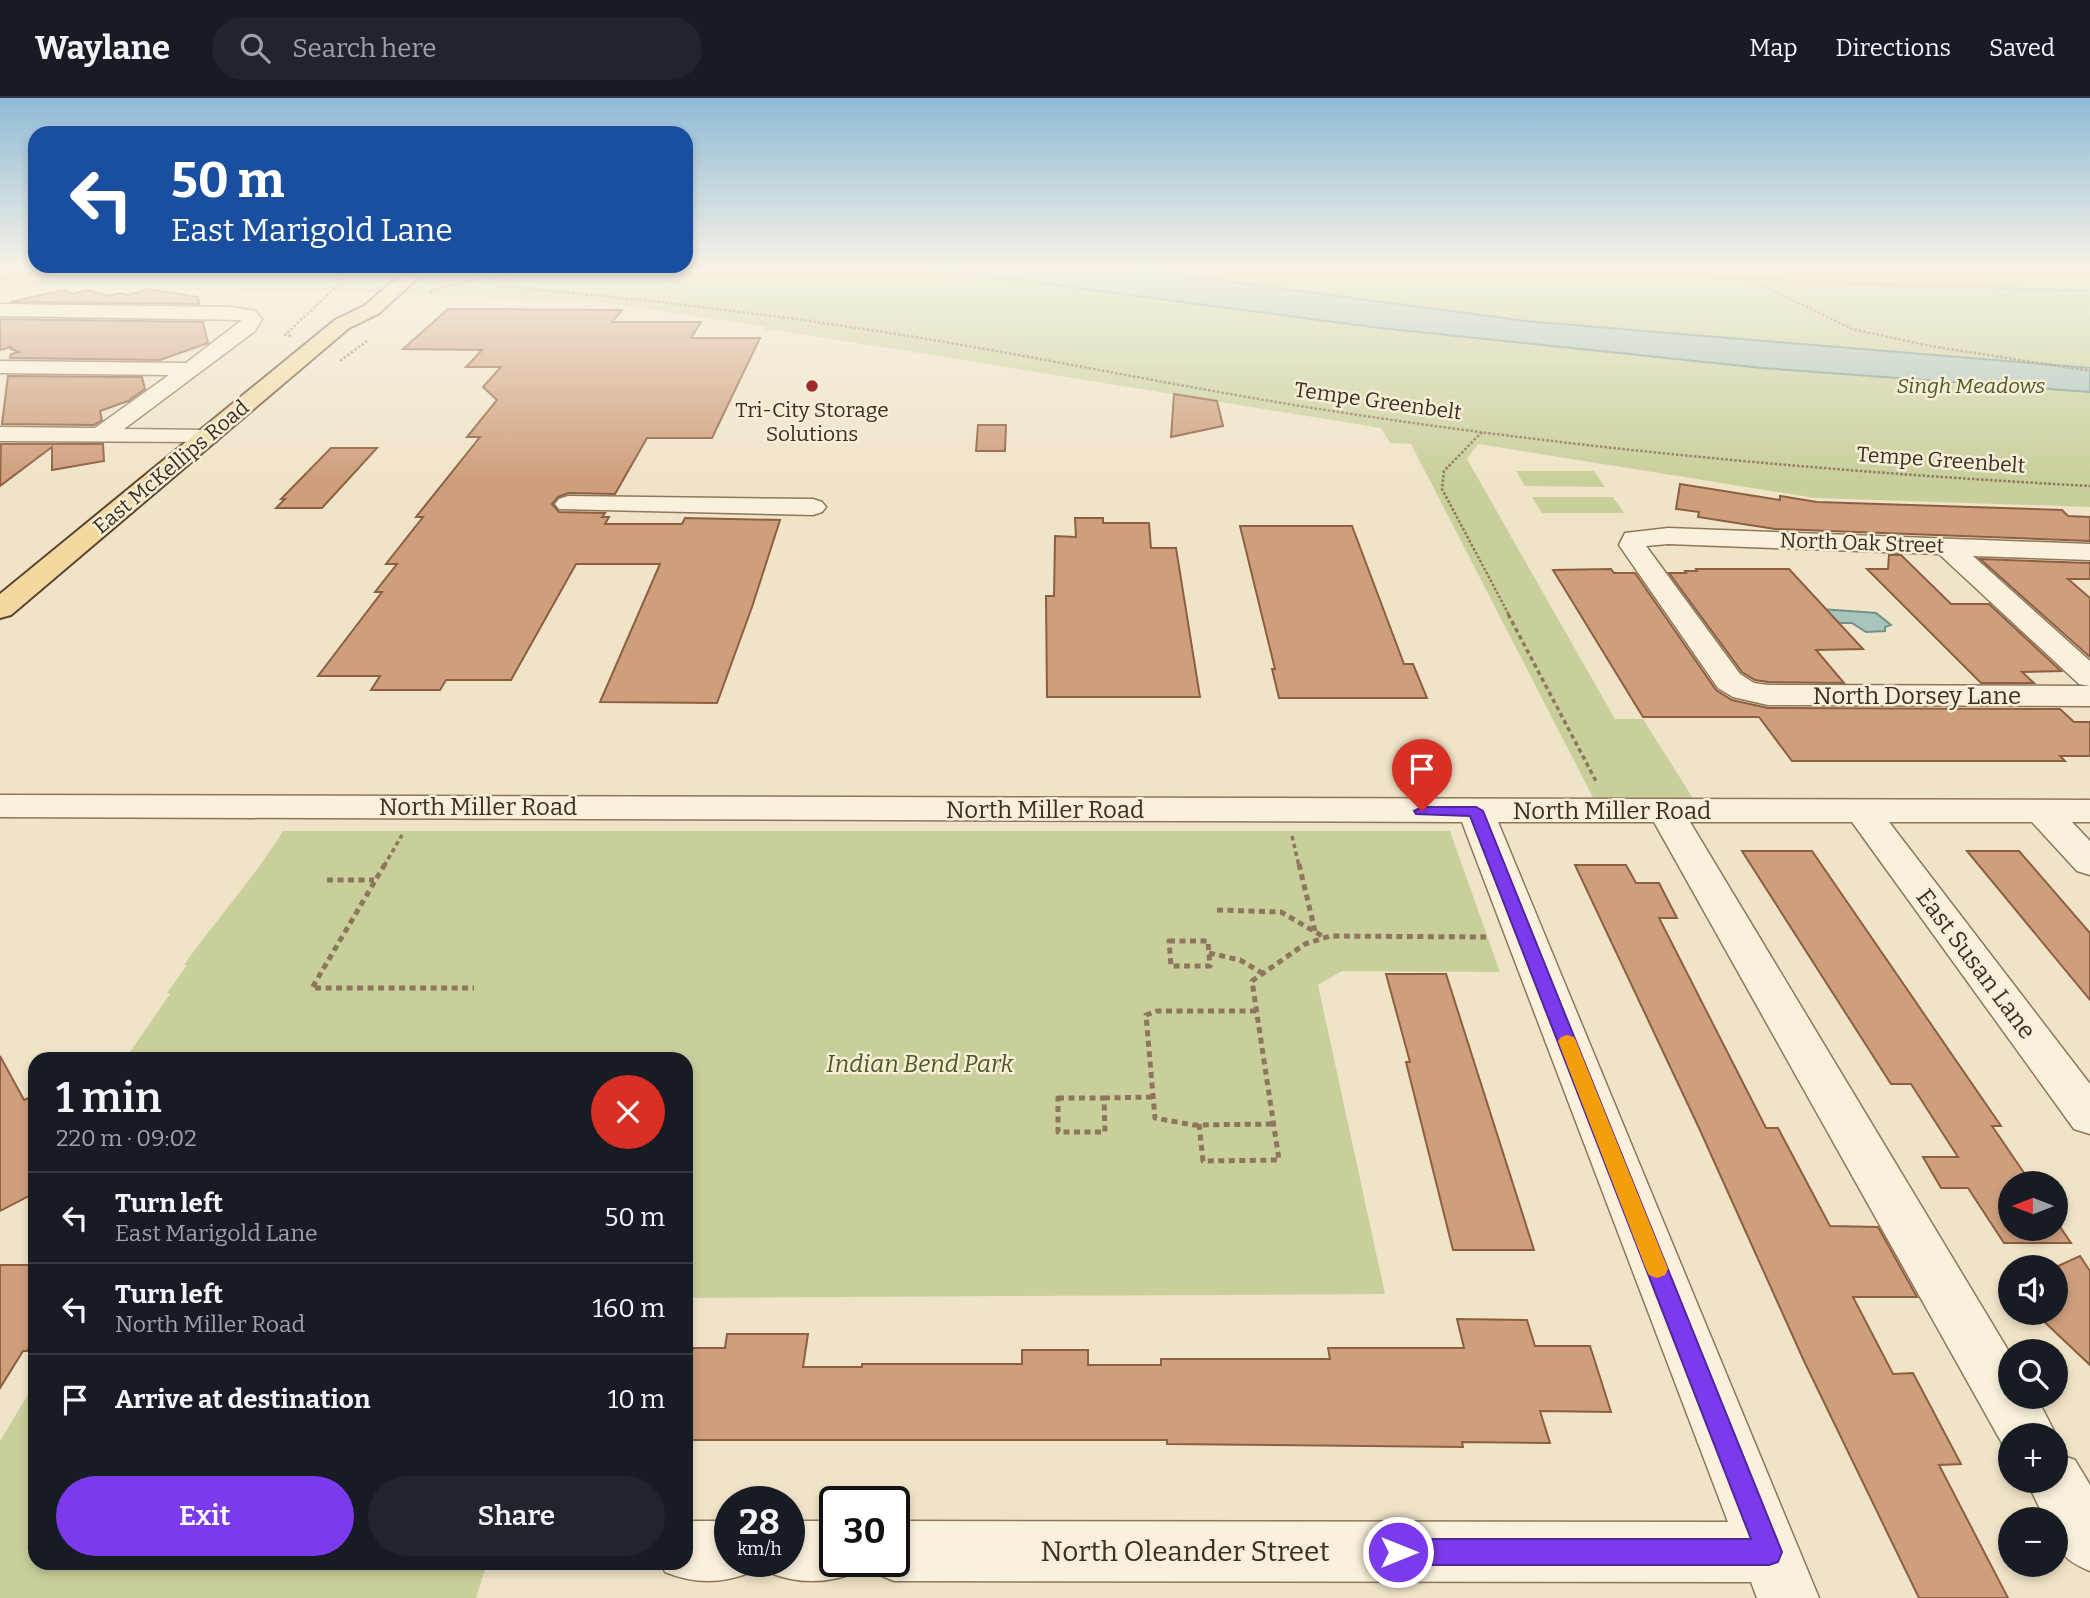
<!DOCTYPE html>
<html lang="en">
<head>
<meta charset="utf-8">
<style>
  :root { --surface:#171b24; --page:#20242c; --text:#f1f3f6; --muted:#9ea1a6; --line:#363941; --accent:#7c3aed }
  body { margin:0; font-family:Bitter,serif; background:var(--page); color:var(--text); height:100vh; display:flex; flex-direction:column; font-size:26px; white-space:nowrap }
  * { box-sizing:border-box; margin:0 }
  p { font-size:23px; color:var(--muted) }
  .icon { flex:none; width:38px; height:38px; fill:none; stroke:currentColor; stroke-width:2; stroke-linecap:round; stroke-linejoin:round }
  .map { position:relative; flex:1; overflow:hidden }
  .details { position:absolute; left:28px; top:954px; width:665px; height:518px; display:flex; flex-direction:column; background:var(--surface); border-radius:21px; box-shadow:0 4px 10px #0003 }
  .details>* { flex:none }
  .guide { position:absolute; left:28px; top:28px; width:665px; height:147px; border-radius:21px; box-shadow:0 4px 10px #0003; background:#1a4fa0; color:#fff; overflow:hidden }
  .needle { width:46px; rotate:270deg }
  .fabs { position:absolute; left:1998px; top:1073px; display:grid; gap:14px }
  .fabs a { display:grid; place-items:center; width:70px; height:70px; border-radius:50%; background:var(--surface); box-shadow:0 4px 10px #0003; font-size:35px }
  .speed { position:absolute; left:714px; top:1388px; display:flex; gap:14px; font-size:35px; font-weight:700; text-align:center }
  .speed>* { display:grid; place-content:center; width:91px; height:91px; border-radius:50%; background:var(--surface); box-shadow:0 4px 10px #0003; line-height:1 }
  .speed small { font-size:18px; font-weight:400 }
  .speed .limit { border:4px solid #111; border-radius:10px; background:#fff; color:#111 }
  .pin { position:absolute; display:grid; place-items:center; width:60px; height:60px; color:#fff; margin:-72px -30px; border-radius:50% 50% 50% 0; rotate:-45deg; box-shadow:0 0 7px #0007 }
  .pin .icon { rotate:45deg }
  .me { position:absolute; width:77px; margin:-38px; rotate:90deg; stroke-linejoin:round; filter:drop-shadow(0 0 5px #0008) }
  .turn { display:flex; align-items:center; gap:24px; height:147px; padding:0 28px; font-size:32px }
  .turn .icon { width:91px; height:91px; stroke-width:2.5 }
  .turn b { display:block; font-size:49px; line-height:60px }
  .round { display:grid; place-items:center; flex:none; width:74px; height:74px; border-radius:37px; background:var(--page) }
  .headline { display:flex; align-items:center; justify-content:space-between; height:119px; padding:0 28px }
  h1 { font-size:42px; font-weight:600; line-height:52px }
  .cta { display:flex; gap:14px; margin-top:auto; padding:14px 28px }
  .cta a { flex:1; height:80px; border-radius:42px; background:var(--accent); color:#fff; font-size:28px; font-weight:600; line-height:80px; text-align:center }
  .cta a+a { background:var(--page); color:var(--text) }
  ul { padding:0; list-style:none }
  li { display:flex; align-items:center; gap:21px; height:91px; padding:0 28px; border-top:2px solid var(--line) }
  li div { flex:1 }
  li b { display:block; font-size:26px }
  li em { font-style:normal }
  header { display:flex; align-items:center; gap:42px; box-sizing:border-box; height:98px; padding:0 35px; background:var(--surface); border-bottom:2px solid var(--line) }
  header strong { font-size:33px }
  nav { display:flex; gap:38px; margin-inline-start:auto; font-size:24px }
  .search { width:490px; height:63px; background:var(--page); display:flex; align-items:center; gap:18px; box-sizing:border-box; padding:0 24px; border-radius:38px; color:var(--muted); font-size:26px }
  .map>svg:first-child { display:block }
  .green { fill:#c9cf9b }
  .water { fill:#a9c4bc; stroke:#6f938a; stroke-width:2 }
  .building { fill:#cf9f7d; stroke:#8d5f41; stroke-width:2 }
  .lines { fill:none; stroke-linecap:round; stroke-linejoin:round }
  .minor-casing { stroke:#8d765c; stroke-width:3 }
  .major-casing { stroke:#5b4430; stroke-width:4 }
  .path-far2 { stroke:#8d765c; stroke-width:2.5; stroke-dasharray:2.5 2; stroke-linecap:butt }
  .path-far1 { stroke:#8d765c; stroke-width:3.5; stroke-dasharray:4.5 3.5; stroke-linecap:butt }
  .path { stroke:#8d765c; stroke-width:5; stroke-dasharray:6 4.5; stroke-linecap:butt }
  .minor { fill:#faf1dc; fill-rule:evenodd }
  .major { fill:#f3d9a0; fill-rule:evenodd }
  .route { fill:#7c3aed; stroke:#51269a; stroke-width:2 }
  .slow { fill:#f59e0b }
  .poi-dot { fill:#9e2a2b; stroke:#f7eed8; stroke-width:2.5 }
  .labels { text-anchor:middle; stroke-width:5; stroke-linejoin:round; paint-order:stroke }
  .far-park-label { font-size:21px; font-style:italic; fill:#4d5a26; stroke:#f7eed8 }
  .far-street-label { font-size:21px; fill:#3d2e20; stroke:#f7eed8 }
  .far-poi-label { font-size:21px; fill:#3d2e20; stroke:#f7eed8 }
  .street-label { font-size:24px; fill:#3d2e20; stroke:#f7eed8 }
  .park-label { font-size:24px; font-style:italic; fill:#4d5a26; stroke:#f7eed8 }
  .near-street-label { font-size:28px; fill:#3d2e20; stroke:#f7eed8 }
</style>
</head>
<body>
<header>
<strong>Waylane</strong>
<div class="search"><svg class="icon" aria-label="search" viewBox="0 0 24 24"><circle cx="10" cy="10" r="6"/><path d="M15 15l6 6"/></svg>Search here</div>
<nav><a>Map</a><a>Directions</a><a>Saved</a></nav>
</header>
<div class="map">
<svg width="2090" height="1500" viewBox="0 0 2090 1500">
  <rect width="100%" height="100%" fill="#f0e4c8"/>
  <g class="green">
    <path d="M0,170H2090V409L1815,400L1478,346L1467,361L1615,621H1643L1701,713H1600L1411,346L1390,345L1381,330L783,233H764L766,229L603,204L352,194L0,188Z"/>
    <path d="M1516,373H1594L1605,389L1525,388Z"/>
    <path d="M1532,399H1613L1624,415H1542Z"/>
    <path d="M283,733H1450L1500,874L1342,873L1318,887L1385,1196L686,1200V961H125L170,896L167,895L187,867H184C217,820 253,782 283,733Z"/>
    <path d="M35,1285V1465H487L476,1500H0V1343Z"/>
  </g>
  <g class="water">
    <path d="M926,170H1126L1526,223L2090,270V294L1762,270L1380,230Z"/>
    <path d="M1821,511L1876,515L1891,527L1885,529V533L1866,534L1852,525H1833Z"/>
  </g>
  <g class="building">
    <path d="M149,191L198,199L199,206L10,204L63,192L73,196L87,192L109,198L119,195L128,197Z"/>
    <path d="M448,211L622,212L612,224H701L691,240H760L712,340H647L615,396L568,395L558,399L552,406L559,414L605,415L602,419H609L605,426H682L685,420L780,422L752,509L717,605L600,604L660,466H576L511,582H446L440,592H371L380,578H318L382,494H375L397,466H386L423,419H416L480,339H467L497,302L483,289L501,269H466L482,252L403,251Z"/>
    <path d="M0,221L203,224L208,245L160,262L10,260L11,256L19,254L11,251V249L0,252Z"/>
    <path d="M8,278L142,279L145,291L128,303L100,313L102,322L94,327L2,326Z"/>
    <path d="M1174,296L1217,303L1223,328L1171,339Z"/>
    <path d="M978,327H1006L1005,353H976Z"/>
    <path d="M1,346H103L104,363L52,372V349L0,388Z"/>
    <path d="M331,350H377L322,410H276L285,401H281Z"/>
    <path d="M1680,386L1780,402V398L1817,404L2062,412L2068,418L2090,419V443L1775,431L1698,419L1699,414L1676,411Z"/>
    <path d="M1075,420H1103V425H1149L1151,450H1176L1200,599H1047L1046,498H1054L1055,438L1076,439Z"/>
    <path d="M1240,428H1352L1404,566H1413L1427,600H1279L1272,571H1275Z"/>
    <path d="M1889,457H1901L1951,506H1989L2061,573L2022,574L2034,585H1981L1867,471H1888Z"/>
    <path d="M1980,461L2090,465V481H2068L2090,500V559Z"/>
    <path d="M1611,471L1614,475H1635L1716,592L1732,602L1768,610L2060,611L2074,624H2090V658H2060L2065,663H1792L1759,619H1643L1553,472Z"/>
    <path d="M1696,471H1789L1863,551L1816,552L1844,585L1768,584L1755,582L1742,574L1669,475H1686L1685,473H1697Z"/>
    <path d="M1742,753H1812L2001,1028H1992L2031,1085H2011V1130H2056V1123L2071,1145H2004L1968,1090H1941L1923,1059H1958L1911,986H1891Z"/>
    <path d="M1967,753H2019L2090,835V902Z"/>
    <path d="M1575,767H1626L1636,785H1659L1677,820H1659L1766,1030H1778L1830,1128L1878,1129L1917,1199H1853L1893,1276L1913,1275L1961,1366L1939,1367L2008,1500H1919L1804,1263L1699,1030Z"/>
    <path d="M1386,876H1446L1534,1152H1453L1406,964H1410Z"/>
    <path d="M0,958L24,1002L35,997V1095L0,1113Z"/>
    <path d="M2080,1158L2090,1173V1267L2034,1214H2056V1169Z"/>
    <path d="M0,1167H35V1240L27,1253H23L0,1290Z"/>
    <path d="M1457,1221L1527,1222L1535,1248H1590L1611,1314L1540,1313L1550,1345L1462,1344L1463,1349L1167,1346V1342H686V1250H725L727,1236H808L803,1269H862V1266H1022V1252H1088V1267H1161V1261H1330L1328,1250H1464Z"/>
  </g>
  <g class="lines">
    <defs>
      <g id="minor">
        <path d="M0,206L232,209L255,213L262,221L255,233L124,331L208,332L216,334L220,339L216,344L0,343V329L95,330L169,277L0,275V263L186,265L242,222L0,218Z"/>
        <path d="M568,398L813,401L822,404L826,409L822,414L813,417L559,411L555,406L559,401Z"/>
        <path d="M1668,430L2090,446V462L1973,458L2090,563V588L2079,586L1939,456L1668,446L1646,448L1740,576L1754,585L1768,587L2090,588V608L1768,607L1733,599L1718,590L1619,447L1625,435Z"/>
        <path d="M0,697L2090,702V724H2072L2090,743V777L2077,773L2032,724H1889L2090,986V1036L2074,1031L1852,724H1690L2011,1257V1298H2036L2056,1337H2011V1357L2008,1356L1654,724H1498L1819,1500H1757L1751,1484L894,1483L873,1474L868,1463H894V1423L1728,1424L1462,724L0,719Z"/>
        <path d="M2056,1355L2075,1362L2090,1387V1473C2061,1461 2056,1452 2056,1421H2045L2026,1382H2056Z"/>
        <path d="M686,1423H730V1463H756L751,1474C722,1486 694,1486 665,1474L661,1465H686Z"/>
        <path d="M789,1423H835V1463H861L856,1474C827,1486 797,1486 768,1474L763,1463H789Z"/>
      </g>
      <path id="major" d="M409,170H429L378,216L349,230L11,517L0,520V496L335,222L364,208Z"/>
    </defs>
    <use href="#minor" class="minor-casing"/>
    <use href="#major" class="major-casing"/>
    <g class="path-far2">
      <path d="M1592,170L1798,184L2090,193"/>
      <path d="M0,179L91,174L324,173L344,178L340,185L285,237L291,238"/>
      <path d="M496,179V188C638,200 780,217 921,240C1054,262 1186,290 1319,311C1574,351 1832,374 2090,388"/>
      <path d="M1749,181L1852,231L1930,248L2090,273"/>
      <path d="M430,195C460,181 493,182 524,170"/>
      <path d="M340,263L367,243"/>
      <path d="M1482,334L1444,373L1442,391L1509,517"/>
    </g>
    <g class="path-far1">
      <path d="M1508,516L1597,685"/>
      <path d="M1292,738L1299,768"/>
      <path d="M384,768L402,737"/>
    </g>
    <g class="path">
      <path d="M385,766L312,890H474"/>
      <path d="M1299,766L1315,833"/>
      <path d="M327,782H374"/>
      <path d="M1217,812L1281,814L1324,839"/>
      <path d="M1169,843H1208L1210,868H1171Z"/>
      <path d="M1209,855L1240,862L1262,875"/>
      <path d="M1256,913H1157L1146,917L1155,1020L1193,1027L1273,1026"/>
      <path d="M1058,1000H1104L1105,1034H1058Z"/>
      <path d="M1104,1000L1152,999"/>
      <path d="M1199,1026L1203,1063L1279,1062L1252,883L1305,846L1330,838L1486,839"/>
    </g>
    <use href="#minor" class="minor"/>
    <use href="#major" class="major"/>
  </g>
  <linearGradient id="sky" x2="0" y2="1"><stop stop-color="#8fbad6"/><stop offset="0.45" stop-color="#f8f3e6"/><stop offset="1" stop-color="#f8f3e6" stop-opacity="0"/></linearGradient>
  <rect width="2090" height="380" fill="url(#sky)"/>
  <path class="route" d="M1422,709H1476L1483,713L1782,1454L1778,1464L1769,1467H1398L1388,1463L1385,1454L1388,1444L1398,1441H1751L1470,718L1416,716L1414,713Z"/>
  <path class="slow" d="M1567,937L1574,939L1576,943L1668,1171L1665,1177L1657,1180L1649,1177L1646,1171L1558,943L1561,939Z"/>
  <circle class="poi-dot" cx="812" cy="288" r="7"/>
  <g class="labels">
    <g class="far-park-label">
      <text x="1971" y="295">Singh Meadows</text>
    </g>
    <g class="far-street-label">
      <text transform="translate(1378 303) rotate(8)" y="7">Tempe Greenbelt</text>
      <text transform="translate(1941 362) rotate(4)" y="7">Tempe Greenbelt</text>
      <text transform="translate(171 369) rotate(-40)" y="7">East McKellips Road</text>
      <text transform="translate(1862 445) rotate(2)" y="7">North Oak Street</text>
    </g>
    <g class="far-poi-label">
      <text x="812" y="319">Tri-City Storage<tspan x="812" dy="24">Solutions</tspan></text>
    </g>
    <g class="street-label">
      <text x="1917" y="606">North Dorsey Lane</text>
      <text x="478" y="717">North Miller Road</text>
      <text x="1045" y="720">North Miller Road</text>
      <text x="1612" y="721">North Miller Road</text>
      <text transform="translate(1976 866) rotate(53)" y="8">East Susan Lane</text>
    </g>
    <g class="park-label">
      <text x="920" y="974">Indian Bend Park</text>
    </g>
    <g class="near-street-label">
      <text x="1185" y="1463">North Oleander Street</text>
    </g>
  </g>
</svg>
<div class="fabs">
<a><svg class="needle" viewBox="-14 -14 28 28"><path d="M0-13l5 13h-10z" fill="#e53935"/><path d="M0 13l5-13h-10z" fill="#9ea1a6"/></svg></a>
<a><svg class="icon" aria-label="sound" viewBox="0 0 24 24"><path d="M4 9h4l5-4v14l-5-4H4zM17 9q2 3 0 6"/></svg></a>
<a><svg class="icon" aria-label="search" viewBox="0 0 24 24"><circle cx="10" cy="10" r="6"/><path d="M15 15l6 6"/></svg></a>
<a>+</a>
<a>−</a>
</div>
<div class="speed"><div>28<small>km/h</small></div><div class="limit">30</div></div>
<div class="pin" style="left:1422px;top:713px;background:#d93025"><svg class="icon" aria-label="arrive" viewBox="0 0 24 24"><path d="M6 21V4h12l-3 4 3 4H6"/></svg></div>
<svg class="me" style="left:1398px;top:1454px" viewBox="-20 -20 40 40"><circle r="17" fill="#7c3aed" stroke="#fff" stroke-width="3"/><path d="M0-11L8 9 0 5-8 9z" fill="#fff"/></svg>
<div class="guide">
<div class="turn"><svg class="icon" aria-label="left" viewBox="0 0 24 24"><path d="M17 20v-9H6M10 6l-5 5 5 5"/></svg><div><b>50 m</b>East Marigold Lane</div></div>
</div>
<section class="details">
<div class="headline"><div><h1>1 min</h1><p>220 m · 09:02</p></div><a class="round" style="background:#d93025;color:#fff"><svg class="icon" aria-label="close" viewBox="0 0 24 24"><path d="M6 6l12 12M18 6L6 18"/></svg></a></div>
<ul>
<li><svg class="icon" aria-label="left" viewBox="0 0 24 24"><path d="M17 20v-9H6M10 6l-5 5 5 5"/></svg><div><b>Turn left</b><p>East Marigold Lane</p></div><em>50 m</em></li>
<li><svg class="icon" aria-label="left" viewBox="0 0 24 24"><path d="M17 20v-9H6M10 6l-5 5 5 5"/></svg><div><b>Turn left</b><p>North Miller Road</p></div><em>160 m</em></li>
<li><svg class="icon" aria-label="arrive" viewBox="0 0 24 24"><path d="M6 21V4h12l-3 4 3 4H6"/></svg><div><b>Arrive at destination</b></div><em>10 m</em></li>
</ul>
<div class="cta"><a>Exit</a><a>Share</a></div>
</section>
</div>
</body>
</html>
